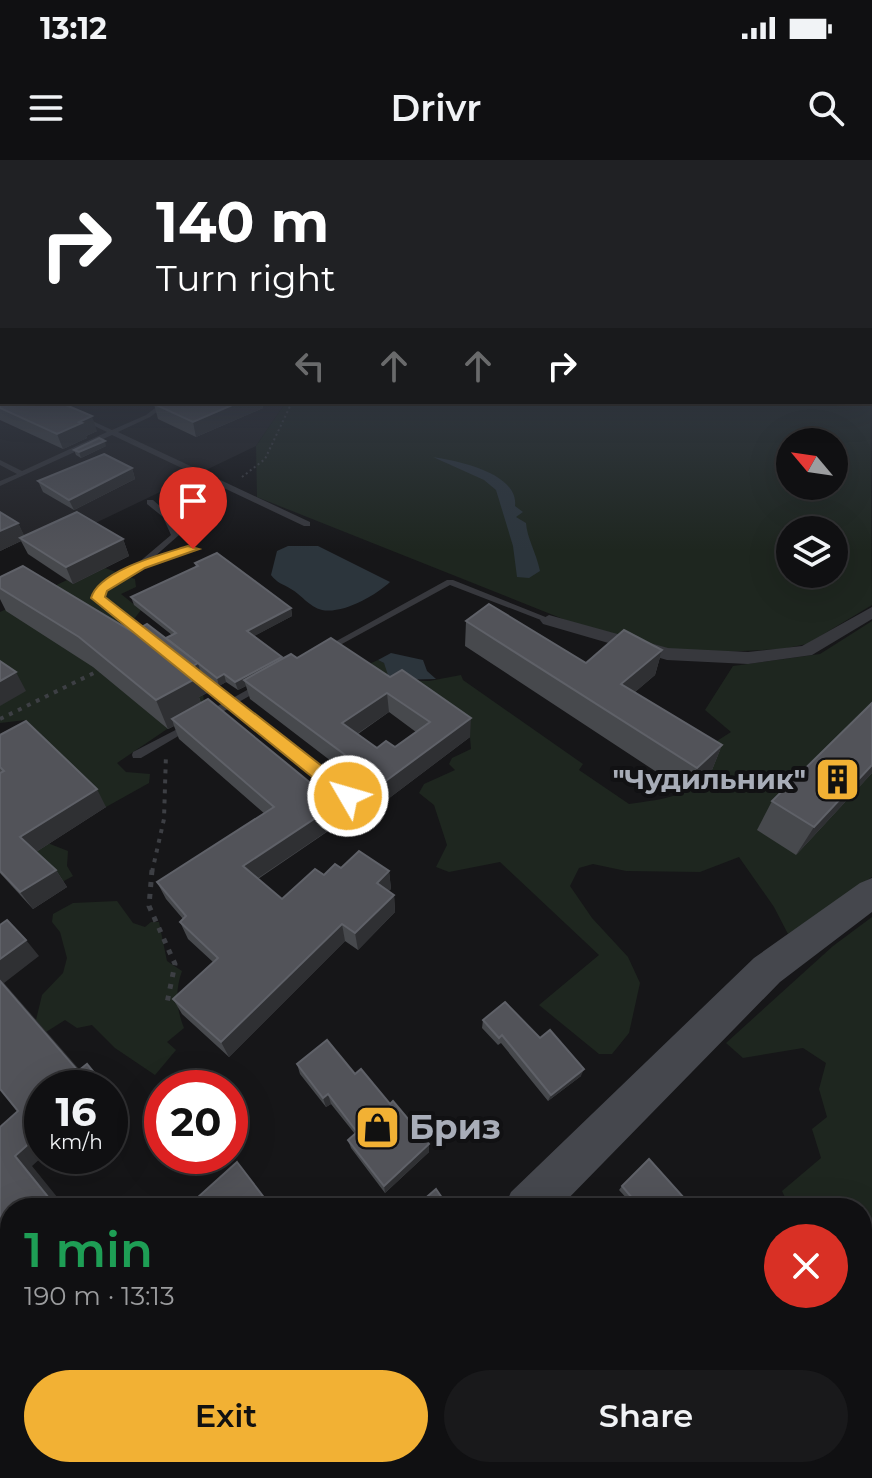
<!DOCTYPE html>
<html lang="en">
<head>
<meta charset="utf-8">
<style>
  :root { --surface:#101012; --page:#19191b; --text:#f1f3f6; --muted:#9c9d9f; --line:#303032; --accent:#f2b134 }
  body { margin:0; font-family:Montserrat,sans-serif; background:var(--page); color:var(--text); height:100vh; display:flex; flex-direction:column; font-size:30px; white-space:nowrap }
  * { box-sizing:border-box; margin:0 }
  p { font-size:26px; color:var(--muted) }
  .icon { flex:none; width:44px; height:44px; fill:none; stroke:currentColor; stroke-width:2; stroke-linecap:round; stroke-linejoin:round }
  .map { position:relative; flex:1; overflow:hidden }
  .side { position:absolute; left:0px; top:1038px; width:872px; height:280px; display:flex; flex-direction:column; background:var(--surface); border-radius:32px 32px 0 0; box-shadow:0 8px 32px #0002,0 0 0 2px var(--line) }
  .side>* { flex:none }
  .top-card { position:absolute; left:0px; top:0px; width:872px; height:244px; box-shadow:0 8px 32px #0002,0 0 0 2px var(--line); background:#202124; color:#fff; overflow:hidden }
  .needle { width:52px; rotate:299deg }
  .fabs { position:absolute; left:776px; top:268px; display:grid; gap:16px }
  .fabs a { display:grid; place-items:center; width:72px; height:72px; border-radius:50%; background:var(--surface); box-shadow:0 8px 32px #0002,0 0 0 2px var(--line); font-size:40px }
  .speed { position:absolute; left:24px; top:910px; display:flex; gap:16px; font-size:40px; font-weight:700; text-align:center }
  .speed>* { display:grid; place-content:center; width:104px; height:104px; border-radius:50%; background:var(--surface); box-shadow:0 8px 32px #0002,0 0 0 2px var(--line); line-height:1 }
  .speed small { font-size:20px; font-weight:400 }
  .speed .limit { border:12px solid #d22; background:#fff; color:#111 }
  .pin { position:absolute; display:grid; place-items:center; width:68px; height:68px; color:#fff; margin:-82px -34px; border-radius:50% 50% 50% 0; rotate:-45deg; box-shadow:0 0 8px #0007 }
  .pin .icon { rotate:45deg }
  .me { position:absolute; width:88px; margin:-44px; rotate:308deg; stroke-linejoin:round; filter:drop-shadow(0 0 6px #0008) }
  .turn { display:flex; align-items:center; gap:28px; height:168px; padding:0 24px; font-size:36px }
  .turn .icon { width:104px; height:104px; stroke-width:2.5 }
  .turn b { display:block; font-size:56px; line-height:68px }
  .lanes { display:flex; align-items:center; height:76px; padding:0 24px; background:#0003; justify-content:center; gap:40px; direction:ltr }
  .lanes .off { opacity:.35 }
  .round { display:grid; place-items:center; flex:none; width:84px; height:84px; border-radius:42px; background:var(--page) }
  .head { display:flex; align-items:center; justify-content:space-between; height:136px; padding:0 24px }
  h1 { font-size:48px; font-weight:600; line-height:60px; color:#1e9e55 }
  .button { display:flex; gap:16px; margin-top:auto; padding:16px 24px }
  .button a { flex:1; height:92px; border-radius:48px; background:var(--accent); color:#111; font-size:32px; font-weight:600; line-height:92px; text-align:center }
  .button a+a { background:var(--page); color:var(--text) }
  .status { display:flex; justify-content:space-between; align-items:center; height:56px; padding:0 40px; background:var(--surface); direction:ltr }
  .status svg { height:22px; fill:currentColor }
  header { display:flex; justify-content:space-between; align-items:center; height:104px; padding:0 24px; background:var(--surface); font-size:36px; font-weight:600 }
  .map>svg:first-child { display:block }
  .built { fill:#222225 }
  .green { fill:#1e261f; fill-rule:evenodd }
  .water { fill:#2c353c }
  .lines { fill:none; stroke-linecap:round; stroke-linejoin:round }
  .path-far3 { stroke:#3d3f44; stroke-width:2; stroke-dasharray:2 3; stroke-linecap:butt }
  .path-far2 { stroke:#3d3f44; stroke-width:3; stroke-dasharray:3 4; stroke-linecap:butt }
  .path-far1 { stroke:#3d3f44; stroke-width:4; stroke-dasharray:4 6; stroke-linecap:butt }
  .path { stroke:#3d3f44; stroke-width:5; stroke-dasharray:5 7; stroke-linecap:butt }
  .lane { fill:#37383d; fill-rule:evenodd }
  .street { fill:#37383d; fill-rule:evenodd }
  .secondary { fill:#45474d; fill-rule:evenodd }
  .wall { fill:#47494d; fill-rule:evenodd }
  .shaded-wall { fill:#2f3033 }
  .building { fill:#525359; stroke:#5f6168; stroke-width:2; fill-rule:evenodd }
  .route { fill:#f2b134; stroke:#9d7322; stroke-width:2 }
  .labels { text-anchor:middle; stroke-width:8; stroke-linejoin:round; paint-order:stroke }
  .poi-label { font-size:28px; font-weight:bold; fill:#a8adb8; stroke:#111113; text-anchor:end }
  .near-poi-label { font-size:34px; font-weight:bold; fill:#a8adb8; stroke:#111113; text-anchor:start }
</style>
</head>
<body>
<div class="status"><b>13:12</b><svg viewBox="0 0 49 12"><path d="M0 12V9h3v3zM5 12V6h3v6zM10 12V3h3v9zM15 12V0h3v12zM26 1h20v11H26zM47 4h2v5h-2z"/></svg></div>
<header><svg class="icon" aria-label="menu" viewBox="0 0 24 24"><path d="M4 6h16M4 12h16M4 18h16"/></svg>Drivr<svg class="icon" aria-label="search" viewBox="0 0 24 24"><circle cx="10" cy="10" r="6"/><path d="M15 15l6 6"/></svg></header>
<div class="map">
<svg width="872" height="1318" viewBox="0 0 872 1318">
  <rect width="100%" height="100%" fill="#161618"/>
  <path class="built" d="M0,207L2,242H286L256,286L83,369L25,379L0,391Z"/>
  <g class="green">
    <path d="M870,213L872,445L807,484L782,489L703,493L666,488L568,461L257,337L256,286L286,242H870ZM790,282H834V326H790ZM790,370H834V414H790Z"/>
    <path d="M105,408L135,419L136,427L121,434L141,450L128,467L149,490L203,531L204,544L117,603L126,612L150,614L149,623L106,647L37,580L43,576L26,560L0,563V452L67,420L73,424Z"/>
    <path d="M872,461V717L788,774L774,747L739,697L700,712L626,711L593,704L579,708L570,726L592,758L628,797L640,823L629,873L612,894H599L539,845L599,795L500,702L449,712L436,707L447,685L434,645L419,633L424,624L455,610L449,604L452,598L471,589L470,577L403,530L358,509L378,500L384,503L395,520L429,521L461,515L463,520L583,604L579,610L629,644C670,638 680,639 712,610L709,586L731,572L705,550L733,506L820,494Z"/>
    <path d="M45,682L68,691L67,706L73,716L62,722L30,692Z"/>
    <path d="M117,741L133,763L145,767L151,762H159L167,801L182,811C175,830 176,848 184,868L167,882L176,890L155,915L115,888L92,865L77,868L65,860L46,872L36,860L42,835L63,813L67,798L60,772L52,762L53,754L73,743Z"/>
    <path d="M872,757V1084L862,1095V1048H790L782,1031L821,998L812,969L827,957L819,929L826,903L803,888L743,898L726,883L833,786Z"/>
    <path d="M0,1234L10,1250V1308H47L53,1318H0Z"/>
  </g>
  <g class="water">
    <path d="M433,297C460,301 519,314 515,346L523,352L516,357L526,363C527,378 536,392 540,411L529,418L517,417L513,386L496,330L484,320Z"/>
    <path d="M288,386H318L390,422C375,436 343,454 322,450C309,447 302,435 291,429C283,424 277,423 271,415L277,391Z"/>
    <path d="M391,493L423,500L427,511L436,519L395,520L388,515L384,503L378,500Z"/>
  </g>
  <g class="lines">
    <path class="path-far3" d="M242,317L265,299L292,242"/>
    <path class="path-far2" d="M184,364L211,335"/>
    <g class="path-far1">
      <path d="M0,559L102,509"/>
      <path d="M152,712L164,659L166,594"/>
    </g>
    <path class="path" d="M152,710L149,746L175,804L167,843"/>
    <g class="lane">
      <path d="M163,242H170L150,257L118,272L310,362V366H304L112,275L0,326V321L17,314L0,305V300L22,311L107,272L82,260V258H86L112,270L146,255Z"/>
      <path d="M147,340H153L169,354L179,375L153,398L193,387L197,389L156,403L149,402L104,430L102,437L150,475L151,477L147,480L94,438L97,427L138,403L171,375L163,357L147,344Z"/>
      <path d="M447,420H453L553,460L549,463L546,462L450,425L329,491H323L322,489Z"/>
      <path d="M192,510L231,539L256,525H262L264,527L262,529L237,543L339,623L340,626L339,629H331L230,548L210,558H204L202,556L204,554L223,543L189,515L187,513Z"/>
      <path d="M189,563L194,566L192,568L141,598H133L132,595L133,592Z"/>
    </g>
    <path class="street" d="M872,447V459L812,495L748,504L667,500L543,464L540,460L549,455L668,488L748,492L802,486Z"/>
    <g class="secondary">
      <path d="M872,718V752L780,822L559,1048H504L511,1032L754,798L860,723Z"/>
      <path d="M217,1308H278L274,1318H213Z"/>
    </g>
  </g>
  <g class="wall">
    <path d="M0,207H2V242L97,271L86,276L87,278L63,289L0,260Z"/>
    <path d="M160,242H262L263,248L196,277L158,259L154,244Z"/>
    <path d="M106,286L81,298L76,295L74,290Z"/>
    <path d="M132,308L135,319L74,350L43,332L38,321Z"/>
    <path d="M0,352L18,363L24,376L123,379L129,396L73,424L28,394L21,381L0,391Z"/>
    <path d="M195,403L291,448L292,456L254,476L282,499L297,498L331,478L470,577L384,642L378,637L258,719L282,739L324,715L341,708L389,711L391,729L388,731L394,735L395,752L358,790L345,781L229,897L182,854L173,839L213,802L188,779L180,762L183,759L166,739L157,722L265,654L179,579L174,566L168,569L93,507L6,451L0,439V417L133,472L167,479L172,475L134,445L131,437L196,407ZM200,510L219,526L226,522L238,530L246,526L250,539L344,611L346,622L313,625L201,543L199,537L207,533ZM389,552L416,572L395,587L377,588L358,574Z"/>
    <path d="M466,461L586,503L662,490L655,515L635,532L722,585L712,610L687,632L465,486Z"/>
    <path d="M872,543V613L796,695L757,670L772,641Z"/>
    <path d="M0,575L106,647L36,692L56,710L67,727L33,749L0,713Z"/>
    <path d="M483,860L540,878L581,916L548,941L501,883L498,885L482,868Z"/>
    <path d="M297,904L355,914L390,944L429,984V992L385,1033L351,988L348,980L355,974L331,944L326,947L300,914Z"/>
    <path d="M622,1026L682,1043L630,1042L619,1030Z"/>
    <path d="M544,1308H648L639,1318H550Z"/>
  </g>
  <g class="shaded-wall">
    <path d="M239,242H262L263,248L196,277L193,262Z"/>
    <path d="M92,256L97,271L86,276L87,278L63,289L57,274L79,262Z"/>
    <path d="M105,281L106,286L81,298L79,292Z"/>
    <path d="M132,308L135,319L74,350L69,340Z"/>
    <path d="M18,363L26,379L20,378L21,381L0,391V371Z"/>
    <path d="M123,379L129,396L73,424L66,407Z"/>
    <path d="M291,448L292,456L249,479L247,471Z"/>
    <path d="M662,490L655,515L615,549L621,524Z"/>
    <path d="M282,497L283,505L244,520L246,526L238,530L235,522Z"/>
    <path d="M198,503L207,533L199,537L203,550L172,559L174,566L168,569L156,540L183,512Z"/>
    <path d="M16,512L26,531L0,546V521Z"/>
    <path d="M224,514L226,522L219,526L217,518Z"/>
    <path d="M387,533L389,552L345,582L342,563Z"/>
    <path d="M471,558L470,577L384,642L383,623Z"/>
    <path d="M722,585L712,610L687,632L697,608Z"/>
    <path d="M872,605V613L796,695L814,667Z"/>
    <path d="M376,618L378,637L249,724L243,706Z"/>
    <path d="M97,629L106,647L33,694L20,677Z"/>
    <path d="M56,710L67,727L33,749L20,732Z"/>
    <path d="M389,711L391,729L379,741L377,723Z"/>
    <path d="M394,735L395,752L358,790L355,773Z"/>
    <path d="M342,764L345,781L229,897L221,882Z"/>
    <path d="M26,780L39,796L4,823L92,924L78,911L0,821V799Z"/>
    <path d="M87,904L108,928H93Z"/>
    <path d="M584,909L581,916L548,941L551,935Z"/>
    <path d="M328,934L331,944L326,947L323,938Z"/>
    <path d="M42,972V996H43L32,1006L66,1048H57L15,996Z"/>
    <path d="M429,984V992L385,1033L384,1026Z"/>
    <path d="M86,1308H101L92,1318H77Z"/>
  </g>
  <g class="building">
    <path d="M0,216L2,217V242H59L92,256L79,262L82,263L57,274L0,248Z"/>
    <path d="M160,242H239L193,262L154,244Z"/>
    <path d="M99,278L105,281L79,292L74,290Z"/>
    <path d="M104,294L132,308L69,340L38,321Z"/>
    <path d="M0,352L18,363L0,371Z"/>
    <path d="M77,352L123,379L66,407L20,378Z"/>
    <path d="M217,393L291,448L247,471L282,497L235,522L224,514L217,518L166,478L176,473L131,437L198,406L195,403Z"/>
    <path d="M23,406L133,472L147,464L198,503L183,512L193,520L156,540L79,477L0,428V417Z"/>
    <path d="M489,444L586,503L624,470L662,490L621,524L722,585L697,608L466,461Z"/>
    <path d="M331,478L390,517L402,510L471,558L383,623L376,618L243,706L282,739L315,709L324,715L335,704L341,708L359,691L389,711L377,723L394,735L355,773L342,764L221,882L173,839L218,798L180,762L186,756L157,722L274,647L172,559L208,539L313,625L329,615L339,622H351L352,613L343,605L352,600L244,520L291,494L297,498ZM387,533L430,562L395,587L386,581L377,588L342,563Z"/>
    <path d="M0,501L16,512L0,521Z"/>
    <path d="M872,543V605L814,667L772,641Z"/>
    <path d="M26,561L97,629L20,677L56,710L20,732L0,711V613L4,611L0,607V575Z"/>
    <path d="M7,760L26,780L0,799V765Z"/>
    <path d="M0,821L78,911L87,904L101,921L93,928H42V972L15,996L57,1048H10V1195L0,1181V967L18,951L0,929Z"/>
    <path d="M505,842L540,878L550,870L584,909L551,935L502,875L499,878L483,860Z"/>
    <path d="M327,880L355,914L361,909L390,944L393,941L429,984L384,1026L348,980L357,972L328,934L323,938L297,904Z"/>
    <path d="M649,999L685,1039L682,1043L686,1048H624L633,1039L622,1026Z"/>
    <path d="M237,1002L272,1048H186Z"/>
    <path d="M436,1029L449,1048H414Z"/>
    <path d="M57,1308H86L77,1318H63Z"/>
    <path d="M305,1308H423L429,1318H294Z"/>
    <path d="M467,1308H476L483,1318H458Z"/>
    <path d="M547,1308H648L639,1318H553Z"/>
  </g>
  <linearGradient id="sky" x2="0" y2="1"><stop stop-color="#0c0c0d"/><stop offset="0.53" stop-color="#363c48"/><stop offset="1" stop-color="#363c48" stop-opacity="0"/></linearGradient>
  <rect width="872" height="391" fill="url(#sky)"/>
  <path class="route" d="M188,386L199,389L145,408L107,431L105,437L354,631V641H342L91,438C99,410 163,394 188,386Z"/>
  <defs>
    <symbol id="building-square" viewBox="-11 -11 22 22"><rect x="-9" y="-9" width="18" height="18" rx="4" fill="#f2b134" stroke="#111113"/><path d="M-4-6H4V6H1V3H-1V6H-4ZM-2.5-4.3h1.7v1.8h-1.7ZM.8-4.3h1.7v1.8H.8ZM-2.5-1h1.7V.8h-1.7ZM.8-1h1.7V.8H.8Z" fill="#111"/></symbol>
    <symbol id="shop-square" viewBox="-11 -11 22 22"><rect x="-9" y="-9" width="18" height="18" rx="4" fill="#f2b134" stroke="#111113"/><path d="M-5-2.5h2.3a2.7 3.5 0 0 1 5.4 0H5L5.5 6h-11ZM-1.5-2.5h3a1.5 2.3 0 0 0-3 0Z" fill="#111"/></symbol>
  </defs>
  <g fill-rule="evenodd">
    <use href="#building-square" x="812" y="594" width="51" height="51"/>
    <use href="#shop-square" x="352" y="942" width="51" height="51"/>
  </g>
  <g class="labels">
    <g class="poi-label">
      <text x="806" y="629">"Чудильник"</text>
    </g>
    <g class="near-poi-label">
      <text x="409" y="979">Бриз</text>
    </g>
  </g>
</svg>
<div class="fabs">
<a><svg class="needle" viewBox="-14 -14 28 28"><path d="M0-13l5 13h-10z" fill="#e53935"/><path d="M0 13l5-13h-10z" fill="#9c9d9f"/></svg></a>
<a><svg class="icon" aria-label="layers" viewBox="0 0 24 24"><path d="M12 4l9 5-9 5-9-5zM3 14l9 5 9-5"/></svg></a>
</div>
<div class="speed"><div>16<small>km/h</small></div><div class="limit">20</div></div>
<div class="pin" style="left:193px;top:389px;background:#d93025"><svg class="icon" aria-label="arrive" viewBox="0 0 24 24"><path d="M6 21V4h12l-3 4 3 4H6"/></svg></div>
<svg class="me" style="left:348px;top:636px" viewBox="-20 -20 40 40"><circle r="17" fill="#f2b134" stroke="#fff" stroke-width="3"/><path d="M0-11L8 9 0 5-8 9z" fill="#fff"/></svg>
<div class="top-card">
<div class="turn"><svg class="icon" aria-label="right" viewBox="0 0 24 24"><path d="M7 20v-9h11M14 6l5 5-5 5"/></svg><div><b>140 m</b>Turn right</div></div>
<div class="lanes"><svg class="icon off" aria-label="left" viewBox="0 0 24 24"><path d="M17 20v-9H6M10 6l-5 5 5 5"/></svg><svg class="icon off" aria-label="ahead" viewBox="0 0 24 24"><path d="M12 20V5M6 11l6-6 6 6"/></svg><svg class="icon off" aria-label="ahead" viewBox="0 0 24 24"><path d="M12 20V5M6 11l6-6 6 6"/></svg><svg class="icon" aria-label="right" viewBox="0 0 24 24"><path d="M7 20v-9h11M14 6l5 5-5 5"/></svg></div>
</div>
<section class="side">
<div class="head"><div><h1>1 min</h1><p>190 m · 13:13</p></div><a class="round" style="background:#d93025;color:#fff"><svg class="icon" aria-label="close" viewBox="0 0 24 24"><path d="M6 6l12 12M18 6L6 18"/></svg></a></div>
<div class="button"><a>Exit</a><a>Share</a></div>
</section>
</div>
</body>
</html>
